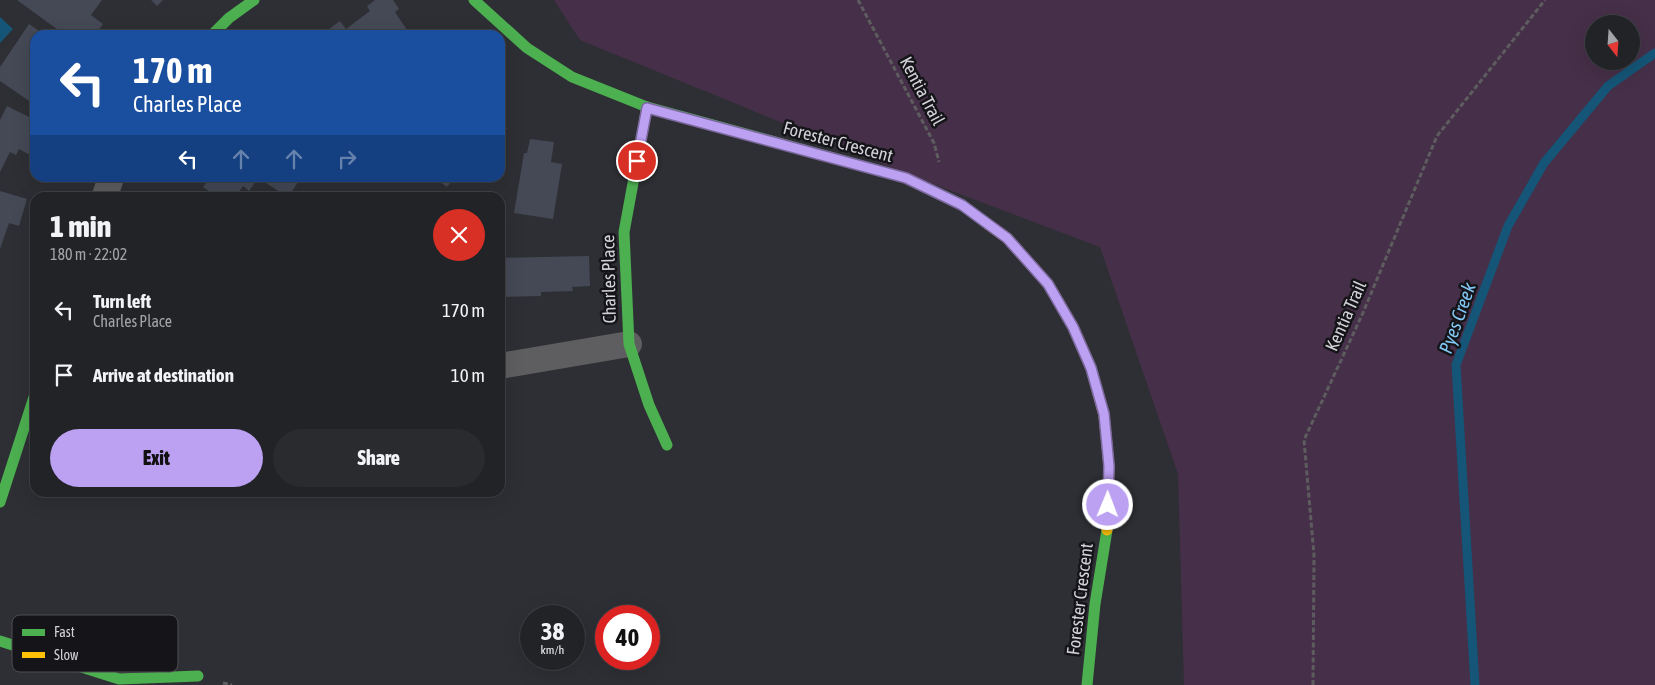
<!DOCTYPE html>
<html lang="en">
<head>
<meta charset="utf-8">
<style>
  :root { --surface:#222327; --page:#2a2b2f; --text:#f1f3f6; --muted:#a2a4a7; --line:#3f4044; --accent:#bca0f2 }
  body { margin:0; font-family:"Asap Condensed",sans-serif; background:var(--page); color:var(--text); height:100vh; display:flex; flex-direction:column; font-size:19px; white-space:nowrap }
  * { box-sizing:border-box; margin:0 }
  p { font-size:16px; color:var(--muted) }
  .icon { flex:none; width:28px; height:28px; fill:none; stroke:currentColor; stroke-width:2; stroke-linecap:round; stroke-linejoin:round }
  .map { position:relative; flex:1; overflow:hidden }
  .side { position:absolute; left:30px; top:192px; width:475px; height:305px; display:flex; flex-direction:column; background:var(--surface); border-radius:15px; box-shadow:0 5px 20px #0002,0 0 0 1px var(--line) }
  .side>* { flex:none }
  .hud { position:absolute; left:30px; top:30px; width:475px; height:152px; border-radius:15px; box-shadow:0 5px 20px #0002,0 0 0 1px var(--line); background:#1a4fa0; color:#fff; overflow:hidden }
  .needle { width:32px; rotate:163deg }
  .tools { position:absolute; left:1585px; top:15px; display:grid; gap:10px }
  .tools a { display:grid; place-items:center; width:55px; height:55px; border-radius:50%; background:var(--surface); box-shadow:0 5px 20px #0002,0 0 0 1px var(--line); font-size:25px }
  .speed { position:absolute; left:520px; top:605px; display:flex; gap:10px; font-size:25px; font-weight:700; text-align:center }
  .speed>* { display:grid; place-content:center; width:65px; height:65px; border-radius:50%; background:var(--surface); box-shadow:0 5px 20px #0002,0 0 0 1px var(--line); line-height:1 }
  .speed small { font-size:12px; font-weight:400 }
  .speed .limit { border:8px solid #d22; background:#fff; color:#111 }
  .pin { position:absolute; display:grid; place-items:center; width:42px; height:42px; color:#fff; margin:-21px; border:2px solid #fff; border-radius:50%; box-shadow:0 1px 5px #0007 }
  .me { position:absolute; width:55px; margin:-28px; rotate:1deg; stroke-linejoin:round; filter:drop-shadow(0 0 4px #0008) }
  .turn { display:flex; align-items:center; gap:18px; height:105px; padding:0 20px; font-size:22px }
  .turn .icon { width:65px; height:65px; stroke-width:2.5 }
  .turn b { display:block; font-size:35px; line-height:42px }
  .lanes { display:flex; align-items:center; height:48px; padding:0 20px; background:#0003; justify-content:center; gap:25px; direction:ltr }
  .lanes .off { opacity:.35 }
  .round { display:grid; place-items:center; flex:none; width:52px; height:52px; border-radius:26px; background:var(--page) }
  .summary { display:flex; align-items:center; justify-content:space-between; height:85px; padding:0 20px }
  h1 { font-size:30px; font-weight:800; line-height:38px }
  .button { display:flex; gap:10px; margin-top:auto; padding:10px 20px }
  .button a { flex:1; height:58px; border-radius:30px; background:var(--accent); color:#111; font-size:20px; font-weight:800; line-height:58px; text-align:center }
  .button a+a { background:var(--page); color:var(--text) }
  ul { padding:0; list-style:none }
  li { display:flex; align-items:center; gap:15px; height:65px; padding:0 20px }
  li div { flex:1 }
  li b { display:block; font-size:19px }
  li em { font-style:normal }
  .map>svg:first-child { display:block }
  .green { fill:#462f48; fill-rule:evenodd }
  .water { fill:#155577 }
  .lines { fill:none; stroke-linecap:round; stroke-linejoin:round }
  .stream { stroke:#155577; stroke-width:9 }
  .building { fill:#444955 }
  .path { stroke:#5d5d5f; stroke-width:3; stroke-dasharray:5 2.5; stroke-linecap:butt }
  .street { stroke:#5e5e60; stroke-width:26 }
  .fast { stroke:#4caf50; stroke-width:11 }
  .slow { stroke:#ffc107; stroke-width:11 }
  .route-casing { stroke:#7a689d; stroke-width:12 }
  .route { stroke:#bca0f2; stroke-width:9 }
  .labels { text-anchor:middle; stroke-width:5; stroke-linejoin:round; paint-order:stroke }
  .street-label { font-size:18px; fill:#d2d2d8; stroke:#151519 }
  .water-label { font-size:19px; font-style:italic; fill:#83c9f6; stroke:#151519 }
  .key { fill:#151519; stroke:#4e4e52; stroke-width:1 }
  .key-label { font-size:14px; fill:#d2d2d8 }
</style>
</head>
<body>
<div class="map">
<svg width="1655" height="685" viewBox="0 0 1655 685">
  <rect width="100%" height="100%" fill="#2e2f34"/>
  <path class="green" d="M554,0H1655V685H1184L1178,474L1100,247L912,176L580,40ZM1594,24H1631V61H1594Z"/>
  <path class="water" d="M0,17L13,29L0,43Z"/>
  <g class="lines">
    <path class="stream" d="M1475,685L1456,365L1508,226L1544,163L1608,86L1655,53"/>
  </g>
  <g class="building">
    <path d="M17,0H102L91,15L103,24L95,35H65Z"/>
    <path d="M151,0H163L157,6Z"/>
    <path d="M375,0H393L399,9L395,12L409,33L406,35H321L340,21L346,29L370,11L367,6Z"/>
    <path d="M29,24L45,35H35V105L0,81V67Z"/>
    <path d="M7,106L35,120V150L32,156L19,149L16,155L10,152L0,172V120Z"/>
    <path d="M500,123L507,128L500,136Z"/>
    <path d="M530,139L554,142L551,162L562,164L553,219L514,213L524,153H527Z"/>
    <path d="M210,178H301L288,197L258,178L249,191L243,186L235,198H219L203,187Z"/>
    <path d="M434,178H454L447,187Z"/>
    <path d="M0,191L27,199L19,226L9,223L0,249Z"/>
    <path d="M589,256L590,286L572,287L573,291L541,292V296L500,297V258Z"/>
  </g>
  <g class="lines">
    <g class="path">
      <path d="M858,0L934,143L939,162"/>
      <path d="M223,683L232,685"/>
      <path d="M1313,685L1314,555L1304,440L1362,315L1437,136L1545,0"/>
    </g>
    <g class="street">
      <path d="M104,198L111,178"/>
      <path d="M500,366L629,344"/>
    </g>
    <g class="fast">
      <path d="M474,0L527,48L572,77L647,107L906,178L962,205L989,225"/>
      <path d="M212,35L229,18L254,0"/>
      <path d="M647,107L624,232L629,344L649,405L667,445"/>
      <path d="M0,502L35,394"/>
      <path d="M0,641L119,679L198,676"/>
      <path d="M1087,685L1095,604L1107,530"/>
    </g>
    <path class="slow" d="M989,225L1007,238L1048,284L1073,327L1091,368L1104,415L1109,466L1107,530"/>
  </g>
  <g class="lines">
    <defs>
      <path id="route" d="M637,161L647,108L906,178L962,205L1007,238L1048,284L1073,327L1091,368L1104,414L1109,466L1108,505"/>
    </defs>
    <use href="#route" class="route-casing"/>
    <use href="#route" class="route"/>
  </g>
  <g class="labels">
    <g class="street-label">
      <text transform="translate(922 91) rotate(62)" y="6">Kentia Trail</text>
      <text transform="translate(838 142) rotate(15)" y="6">Forester Crescent</text>
      <text transform="translate(609 279) rotate(-91)" y="6">Charles Place</text>
      <text transform="translate(1346 316) rotate(-66)" y="6">Kentia Trail</text>
      <text transform="translate(1080 599) rotate(-83)" y="6">Forester Crescent</text>
    </g>
    <g class="water-label">
      <text transform="translate(1457 318) rotate(-70)" y="7">Pyes Creek</text>
    </g>
  </g>
  <rect x="12" y="615" width="166" height="57" rx="8" class="key"/>
  <rect x="22" y="629" width="23" height="7" fill="#4caf50"/>
  <rect x="22" y="652" width="23" height="6" fill="#ffc107"/>
  <g class="key-label">
    <text x="54" y="637">Fast</text>
    <text x="54" y="660">Slow</text>
  </g>
</svg>
<div class="tools">
<a><svg class="needle" viewBox="-14 -14 28 28"><path d="M0-13l5 13h-10z" fill="#e53935"/><path d="M0 13l5-13h-10z" fill="#a2a4a7"/></svg></a>
</div>
<div class="speed"><div>38<small>km/h</small></div><div class="limit">40</div></div>
<div class="pin" style="left:637px;top:161px;background:#d93025"><svg class="icon" aria-label="arrive" viewBox="0 0 24 24"><path d="M6 21V4h12l-3 4 3 4H6"/></svg></div>
<svg class="me" style="left:1108px;top:505px" viewBox="-20 -20 40 40"><circle r="17" fill="#bca0f2" stroke="#fff" stroke-width="3"/><path d="M0-11L8 9 0 5-8 9z" fill="#fff"/></svg>
<div class="hud">
<div class="turn"><svg class="icon" aria-label="left" viewBox="0 0 24 24"><path d="M17 20v-9H6M10 6l-5 5 5 5"/></svg><div><b>170 m</b>Charles Place</div></div>
<div class="lanes"><svg class="icon" aria-label="left" viewBox="0 0 24 24"><path d="M17 20v-9H6M10 6l-5 5 5 5"/></svg><svg class="icon off" aria-label="ahead" viewBox="0 0 24 24"><path d="M12 20V5M6 11l6-6 6 6"/></svg><svg class="icon off" aria-label="ahead" viewBox="0 0 24 24"><path d="M12 20V5M6 11l6-6 6 6"/></svg><svg class="icon off" aria-label="right" viewBox="0 0 24 24"><path d="M7 20v-9h11M14 6l5 5-5 5"/></svg></div>
</div>
<section class="side">
<div class="summary"><div><h1>1 min</h1><p>180 m · 22:02</p></div><a class="round" style="background:#d93025;color:#fff"><svg class="icon" aria-label="close" viewBox="0 0 24 24"><path d="M6 6l12 12M18 6L6 18"/></svg></a></div>
<ul>
<li><svg class="icon" aria-label="left" viewBox="0 0 24 24"><path d="M17 20v-9H6M10 6l-5 5 5 5"/></svg><div><b>Turn left</b><p>Charles Place</p></div><em>170 m</em></li>
<li><svg class="icon" aria-label="arrive" viewBox="0 0 24 24"><path d="M6 21V4h12l-3 4 3 4H6"/></svg><div><b>Arrive at destination</b></div><em>10 m</em></li>
</ul>
<div class="button"><a>Exit</a><a>Share</a></div>
</section>
</div>
</body>
</html>
